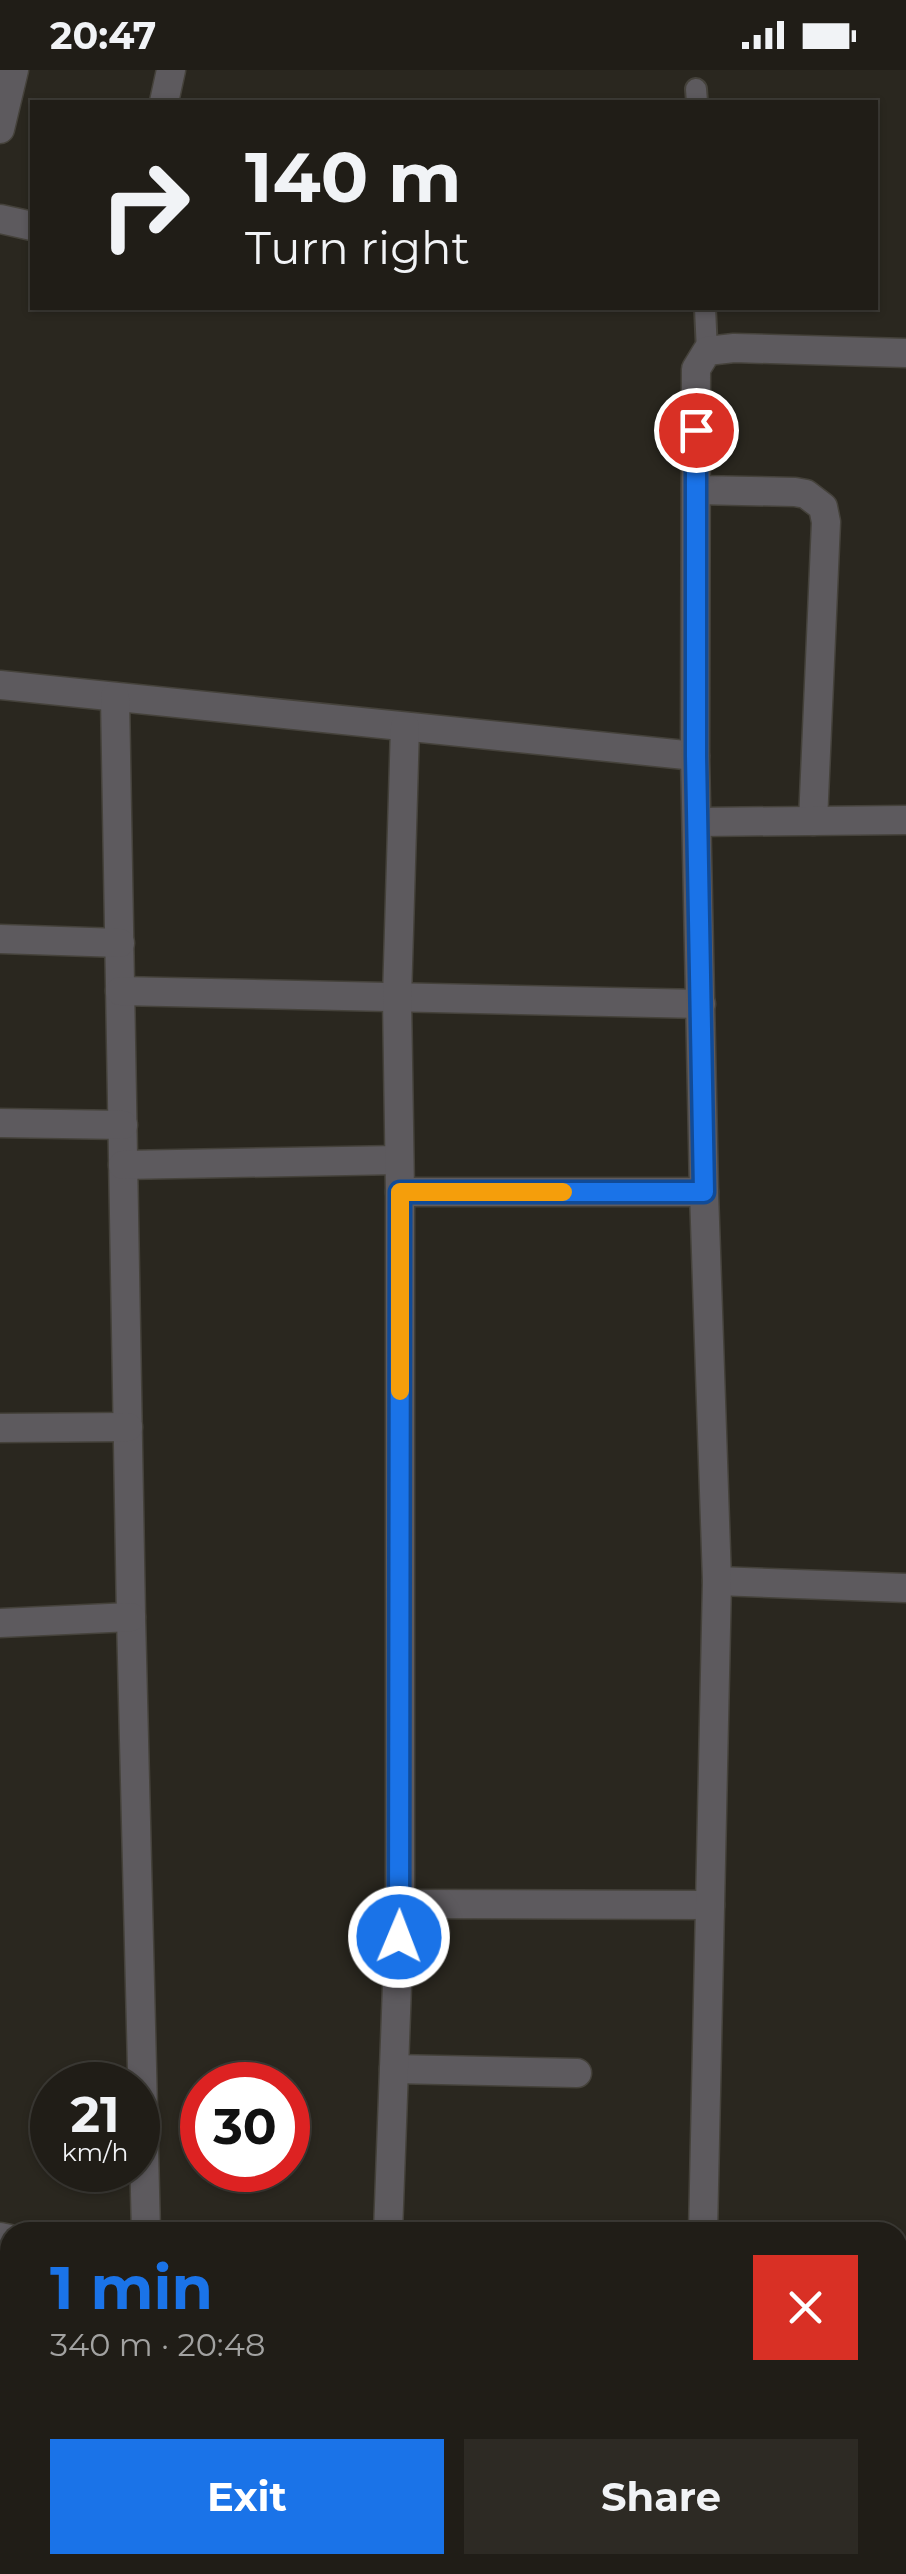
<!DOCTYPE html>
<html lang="en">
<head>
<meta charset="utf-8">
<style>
  :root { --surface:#201d17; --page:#2d2a24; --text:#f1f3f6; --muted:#a2a2a1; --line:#3d3b36; --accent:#1a73e8 }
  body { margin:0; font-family:Montserrat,sans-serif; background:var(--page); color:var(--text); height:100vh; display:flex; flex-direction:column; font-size:38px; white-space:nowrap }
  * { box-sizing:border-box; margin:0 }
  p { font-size:32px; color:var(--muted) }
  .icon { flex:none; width:55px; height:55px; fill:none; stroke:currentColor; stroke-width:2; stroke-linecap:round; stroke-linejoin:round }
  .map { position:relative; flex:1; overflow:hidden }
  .sheet { position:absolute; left:0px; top:2152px; width:908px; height:352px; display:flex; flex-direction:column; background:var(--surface); border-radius:30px 30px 0 0; box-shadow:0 2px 8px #0004,0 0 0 2px var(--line) }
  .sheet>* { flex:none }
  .hud { position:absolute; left:30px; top:30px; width:848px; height:210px; border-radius:0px; box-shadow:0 2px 8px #0004,0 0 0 2px var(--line); background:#201d17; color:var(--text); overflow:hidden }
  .speed { position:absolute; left:30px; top:1992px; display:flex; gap:20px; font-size:50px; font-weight:700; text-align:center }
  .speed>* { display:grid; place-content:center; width:130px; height:130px; border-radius:50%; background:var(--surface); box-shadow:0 2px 8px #0004,0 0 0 2px var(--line); line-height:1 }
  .speed small { font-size:25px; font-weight:400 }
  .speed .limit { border:15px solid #d22; background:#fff; color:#111 }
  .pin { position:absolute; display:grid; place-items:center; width:85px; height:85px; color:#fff; margin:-42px; border:5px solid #fff; border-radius:50%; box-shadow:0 2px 10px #0007 }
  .me { position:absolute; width:110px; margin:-55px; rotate:1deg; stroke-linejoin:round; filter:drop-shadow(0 0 8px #0008) }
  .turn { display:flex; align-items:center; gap:35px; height:210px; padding:0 50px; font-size:45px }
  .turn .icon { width:130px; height:130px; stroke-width:2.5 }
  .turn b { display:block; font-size:70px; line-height:85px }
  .round { display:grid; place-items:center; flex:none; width:105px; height:105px; border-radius:0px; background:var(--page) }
  .overview { display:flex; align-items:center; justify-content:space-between; height:170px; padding:0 50px }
  h1 { font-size:60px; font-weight:700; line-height:75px; color:var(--accent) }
  .button { display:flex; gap:20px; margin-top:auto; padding:20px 50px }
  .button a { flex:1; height:115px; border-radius:0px; background:var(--accent); color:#fff; font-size:40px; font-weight:700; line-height:115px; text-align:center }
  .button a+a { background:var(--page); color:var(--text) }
  .status { display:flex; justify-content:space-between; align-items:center; height:70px; padding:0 50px; background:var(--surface); direction:ltr }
  .status svg { height:28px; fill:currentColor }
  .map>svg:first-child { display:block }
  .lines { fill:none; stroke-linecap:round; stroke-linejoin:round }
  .service-casing { stroke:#45423b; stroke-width:24 }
  .minor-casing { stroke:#45423b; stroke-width:31 }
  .service { stroke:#5d5a5e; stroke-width:20 }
  .minor { stroke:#5d5a5e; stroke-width:28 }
  .route-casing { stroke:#114b97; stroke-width:25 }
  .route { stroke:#1a73e8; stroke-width:18 }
  .slow { stroke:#f59e0b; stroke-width:18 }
</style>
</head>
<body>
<div class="status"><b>20:47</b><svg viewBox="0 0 49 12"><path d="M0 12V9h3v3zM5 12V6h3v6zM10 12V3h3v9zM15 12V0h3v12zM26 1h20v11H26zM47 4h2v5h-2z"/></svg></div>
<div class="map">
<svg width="906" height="2504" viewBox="0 0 906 2504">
  <rect width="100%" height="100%" fill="#2a271f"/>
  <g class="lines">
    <defs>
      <g id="service">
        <path d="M696,19L697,32"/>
        <path d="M705,238L707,281"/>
      </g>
      <g id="minor">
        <path d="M164,32L171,0"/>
        <path d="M0,59L14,0"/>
        <path d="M0,149L32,156"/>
        <path d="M696,420L795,422L806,424L823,437L826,452L813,751"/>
        <path d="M0,615L695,686"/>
        <path d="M115,627L131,1547L146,2162"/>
        <path d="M698,752L906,750"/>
        <path d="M0,869L120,873"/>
        <path d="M120,921L701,934"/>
        <path d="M0,1053L123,1055"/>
        <path d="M123,1095L399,1090"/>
        <path d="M400,1122H704"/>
        <path d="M0,1358L128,1357"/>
        <path d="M717,1511L906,1518"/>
        <path d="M0,1553L131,1547"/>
        <path d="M400,1834L710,1835"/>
        <path d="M394,1999L577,2003"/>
        <path d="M388,2162L400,1834V1122L397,928L405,657"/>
        <path d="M703,2162L717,1511L704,1122L695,686L696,299L707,281L734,278L906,283"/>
        <path d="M0,2167L10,2169"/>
        <path d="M898,2311L906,2314"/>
        <path d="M0,2377L10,2380"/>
        <path d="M357,2504L358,2495"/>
        <path d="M640,2504L643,2495"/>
      </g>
    </defs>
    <use href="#service" class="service-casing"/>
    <use href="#minor" class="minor-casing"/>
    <use href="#service" class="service"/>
    <use href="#minor" class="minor"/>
  </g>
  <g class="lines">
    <defs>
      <path id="route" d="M399,1867L400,1122H704L696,686V360"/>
    </defs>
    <use href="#route" class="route-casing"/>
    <use href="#route" class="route"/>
    <path class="slow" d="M400,1321V1122H563"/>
  </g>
</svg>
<div class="speed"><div>21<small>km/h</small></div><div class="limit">30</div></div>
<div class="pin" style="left:696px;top:360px;background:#d93025"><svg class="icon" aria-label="arrive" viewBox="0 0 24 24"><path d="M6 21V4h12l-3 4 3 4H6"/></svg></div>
<svg class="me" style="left:399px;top:1867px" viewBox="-20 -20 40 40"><circle r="17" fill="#1a73e8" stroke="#fff" stroke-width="3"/><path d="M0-11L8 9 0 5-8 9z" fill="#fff"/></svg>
<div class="hud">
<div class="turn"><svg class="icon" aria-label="right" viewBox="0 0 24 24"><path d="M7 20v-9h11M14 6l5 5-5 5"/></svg><div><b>140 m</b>Turn right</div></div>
</div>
<section class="sheet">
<div class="overview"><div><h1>1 min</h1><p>340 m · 20:48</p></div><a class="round" style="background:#d93025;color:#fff"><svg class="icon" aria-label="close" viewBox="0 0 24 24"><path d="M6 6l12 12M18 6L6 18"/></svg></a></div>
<div class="button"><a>Exit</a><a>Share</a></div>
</section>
</div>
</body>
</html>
